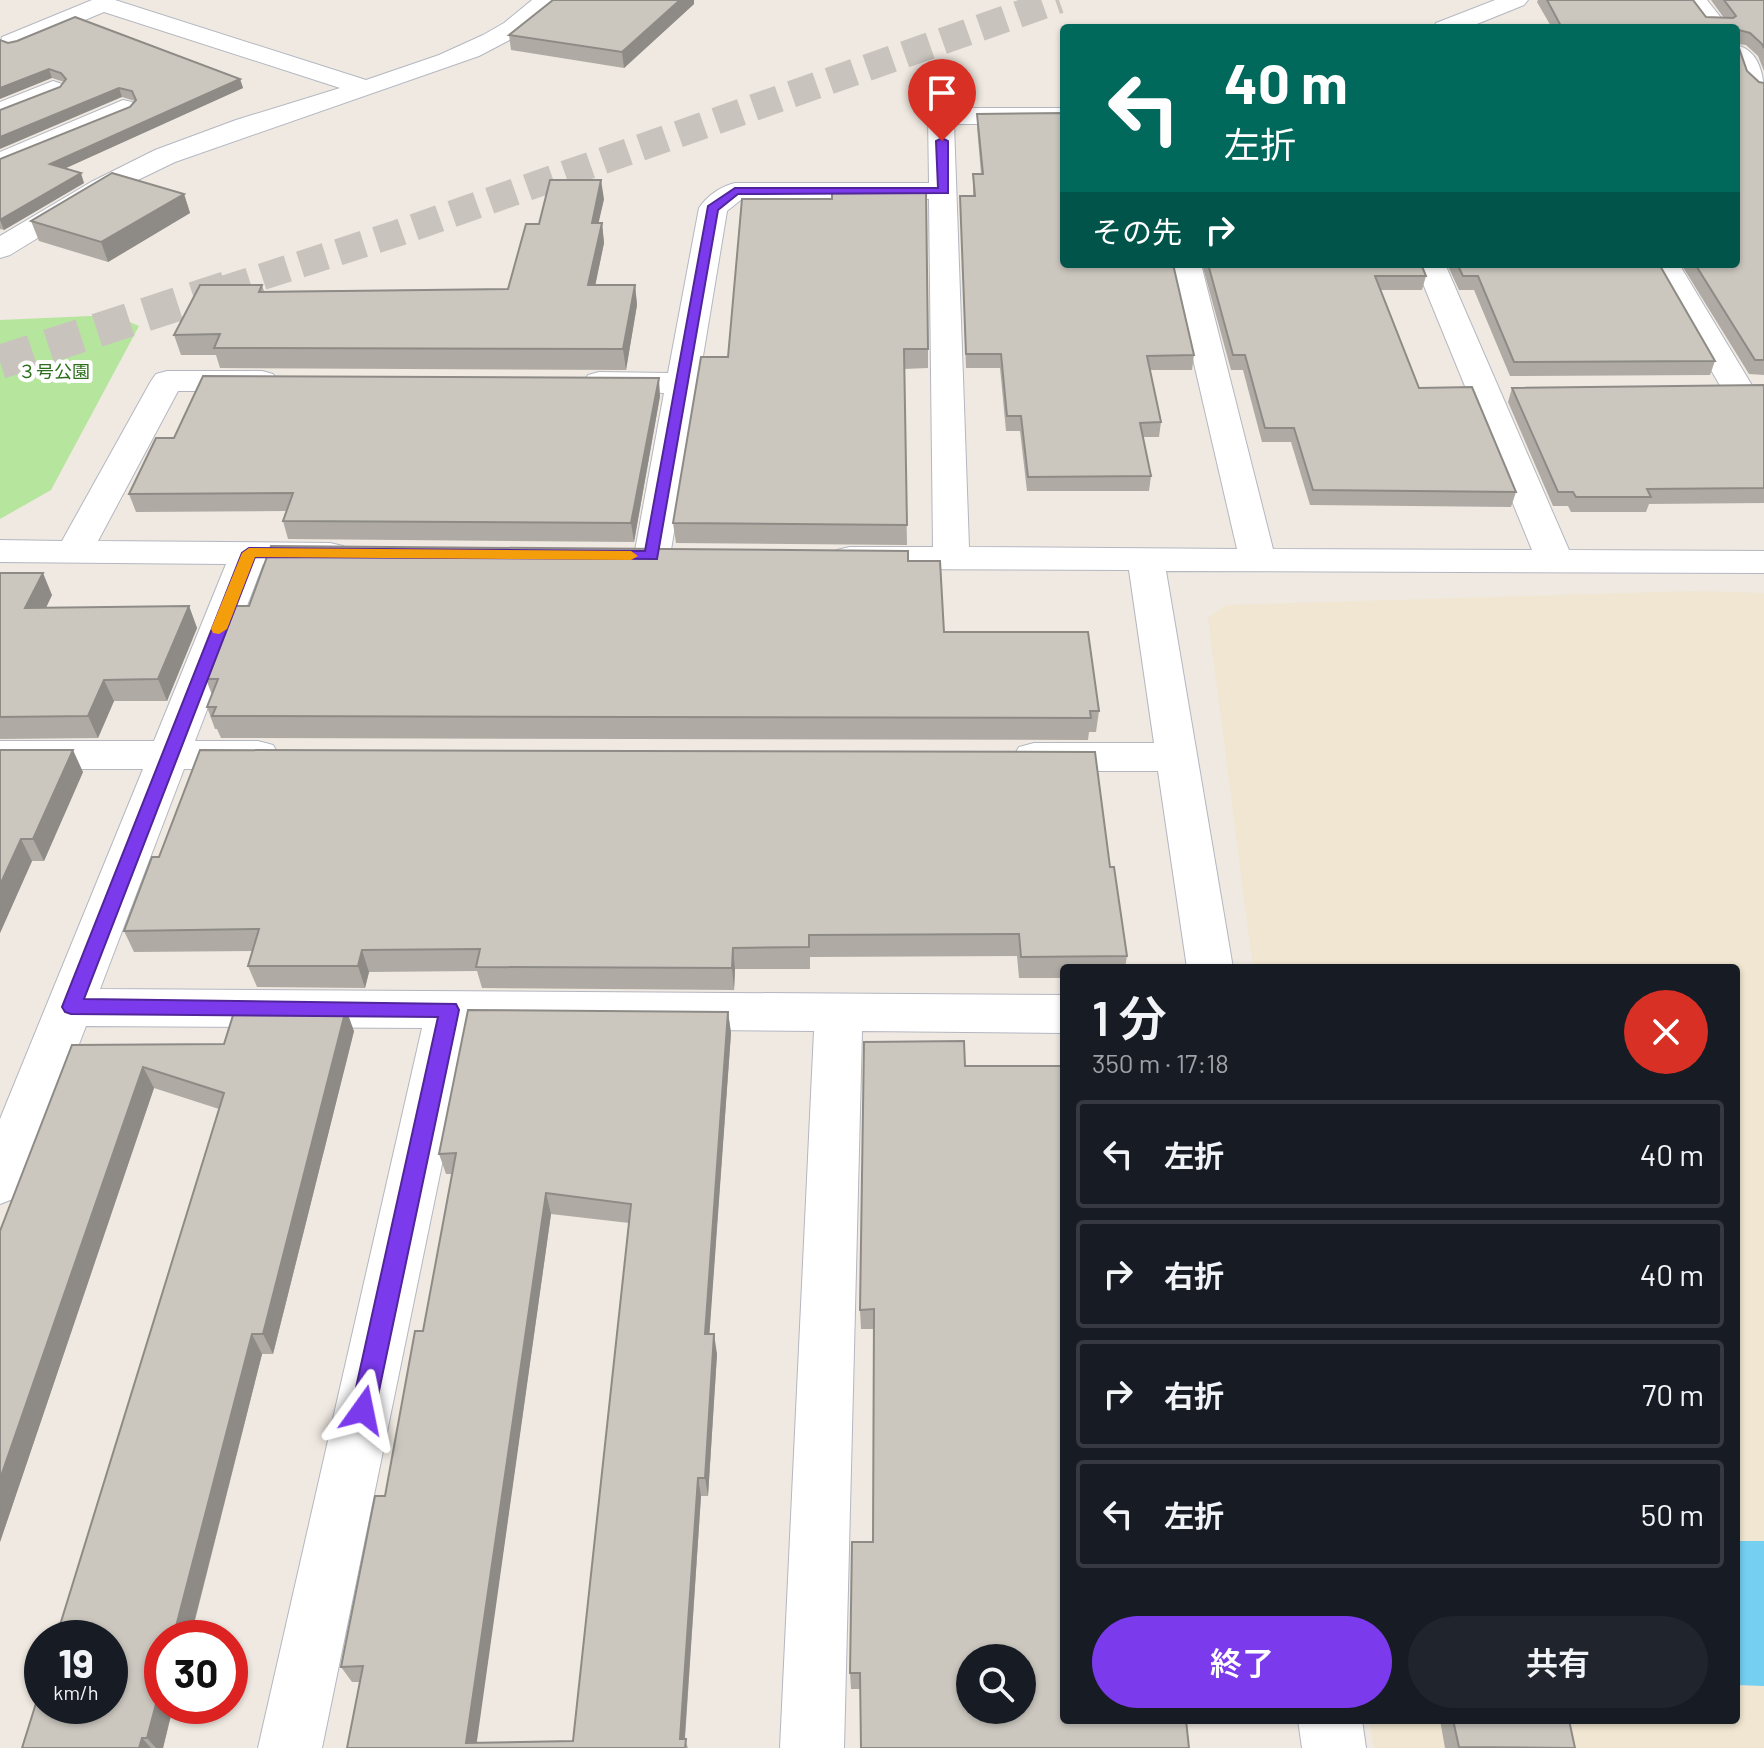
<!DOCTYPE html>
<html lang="ja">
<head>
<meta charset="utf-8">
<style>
  :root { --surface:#171b24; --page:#20242c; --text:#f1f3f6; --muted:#9ea1a6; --line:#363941; --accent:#7c3aed }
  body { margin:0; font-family:Barlow,"Noto Sans JP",sans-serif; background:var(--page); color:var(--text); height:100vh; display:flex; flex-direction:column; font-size:30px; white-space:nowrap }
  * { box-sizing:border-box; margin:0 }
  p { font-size:26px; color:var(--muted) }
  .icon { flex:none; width:44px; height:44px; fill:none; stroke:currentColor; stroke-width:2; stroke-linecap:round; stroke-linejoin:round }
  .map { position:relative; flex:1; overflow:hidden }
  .panel { position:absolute; left:1060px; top:964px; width:680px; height:760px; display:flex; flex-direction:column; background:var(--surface); border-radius:8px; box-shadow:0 2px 6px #0004 }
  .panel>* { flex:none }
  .hud { position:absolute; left:1060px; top:24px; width:680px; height:244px; border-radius:8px; box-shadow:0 2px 6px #0004; background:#00695c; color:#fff; overflow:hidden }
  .buttons { position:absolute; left:956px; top:1644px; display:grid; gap:16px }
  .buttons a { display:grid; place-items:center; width:80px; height:80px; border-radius:50%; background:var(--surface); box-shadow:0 2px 6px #0004; font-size:40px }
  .speed { position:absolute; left:24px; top:1620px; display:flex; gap:16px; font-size:40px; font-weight:700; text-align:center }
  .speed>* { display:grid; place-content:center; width:104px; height:104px; border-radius:50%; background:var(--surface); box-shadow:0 2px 6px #0004; line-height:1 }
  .speed small { font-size:20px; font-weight:400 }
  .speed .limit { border:12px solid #d22; background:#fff; color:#111 }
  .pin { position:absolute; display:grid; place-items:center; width:68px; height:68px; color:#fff; margin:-82px -34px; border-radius:50% 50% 50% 0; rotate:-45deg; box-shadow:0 0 8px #0007 }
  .pin .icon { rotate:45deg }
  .me { position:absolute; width:88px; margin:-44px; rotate:12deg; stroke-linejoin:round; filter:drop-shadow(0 0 6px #0008) }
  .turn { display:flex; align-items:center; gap:28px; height:168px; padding:0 32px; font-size:36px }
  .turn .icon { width:104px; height:104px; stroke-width:2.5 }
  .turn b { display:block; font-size:56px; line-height:68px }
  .then { display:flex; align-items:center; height:76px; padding:0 32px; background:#0003; gap:16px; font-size:30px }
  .round { display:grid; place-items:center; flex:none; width:84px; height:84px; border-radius:42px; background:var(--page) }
  .head { display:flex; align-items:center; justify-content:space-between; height:136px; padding:0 32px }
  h1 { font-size:48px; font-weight:600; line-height:60px }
  .cta { display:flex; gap:16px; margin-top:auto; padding:16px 32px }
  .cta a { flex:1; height:92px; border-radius:48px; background:var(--accent); color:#fff; font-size:32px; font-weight:600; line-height:92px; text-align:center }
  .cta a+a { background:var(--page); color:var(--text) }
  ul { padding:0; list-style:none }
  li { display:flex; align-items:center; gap:24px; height:108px; margin:0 16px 12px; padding:0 16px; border:4px solid var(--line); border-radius:8px }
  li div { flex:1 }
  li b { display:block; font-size:30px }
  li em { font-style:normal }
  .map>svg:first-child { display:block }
  .education { fill:#f0e6d1 }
  .green { fill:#b6e59e }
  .water { fill:#75cff0 }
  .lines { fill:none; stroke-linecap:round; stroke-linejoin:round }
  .highway-tunnel-far1 { stroke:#c8c4bd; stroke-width:27; stroke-dasharray:27 13; stroke-linecap:butt }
  .highway-tunnel { stroke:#c8c4bd; stroke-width:34; stroke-dasharray:34 17; stroke-linecap:butt }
  .minor-casing { stroke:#b4b7c1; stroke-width:2 }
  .minor { fill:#fff; fill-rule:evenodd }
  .wall { fill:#afaba4; fill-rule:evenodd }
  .shaded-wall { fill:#8e8b86 }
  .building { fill:#cbc7bf; stroke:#8e8b86; stroke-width:2; fill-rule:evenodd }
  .route { fill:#7c3aed; stroke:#51269a; stroke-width:2 }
  .slow { fill:#f59e0b }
  .labels { text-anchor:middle; stroke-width:8; stroke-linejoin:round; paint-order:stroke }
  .far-park-label { font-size:18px; fill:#2c6e1b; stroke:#fff }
</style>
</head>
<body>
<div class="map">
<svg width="1764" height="1748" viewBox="0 0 1764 1748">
  <rect width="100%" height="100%" fill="#efe9e1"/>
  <path class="education" d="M1695,591L1764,593V1748H1374L1369,1720H1736V968H1253L1208,617L1227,605Z"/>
  <path class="green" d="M113,315L139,326L51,490L0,519V320Z"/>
  <path class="water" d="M1736,1541H1764V1686L1736,1685Z"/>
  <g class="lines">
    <path class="highway-tunnel-far1" d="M224,289L398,233L1059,0"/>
    <path class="highway-tunnel" d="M0,362L230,287"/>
    <defs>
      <g id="minor">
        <path d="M92,0H115L366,80L439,55L483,35L504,23L532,0H557L521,34L479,56L175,162L111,193L10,255L0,258V236L91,182L155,150L236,120L340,88L104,12L20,47L11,49L0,44L2,37Z"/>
        <path d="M1495,0H1528L1524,5L1467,28H1433L1436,23Z"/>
        <path d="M1683,0H1707L1729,28H1704Z"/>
        <path d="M1736,45C1759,50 1764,75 1764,96C1741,90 1736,65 1736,45Z"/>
        <path d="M53,81L62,84L66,89L62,94L0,119V102Z"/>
        <path d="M123,100L132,102L136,108L132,114L0,170V152Z"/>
        <path d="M941,108H1064V124H954L969,547L1237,549L1171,264H1201L1273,549L1532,550L1415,264H1445L1569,550L1764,551V573L1166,571L1233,968H1187L1158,771H1034L1019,767L1013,757L1019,747L1034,743H1154L1129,570L850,569L837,566L832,558L837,550L850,547H933L929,199H742L727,211L670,556L665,564L652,567L639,564L634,556L664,393L588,389L583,382L588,375L599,372L668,373L699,208C707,196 721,186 735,183H929L928,116L932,110Z"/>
        <path d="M1649,264H1679L1753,387L1749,394L1737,397L1725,394Z"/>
        <path d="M167,371H262L273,374L278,381L273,388L262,391H178L98,541L330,543L343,546L348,554L343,562L330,565L263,564L195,741H258L273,745L279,755L273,765L258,769H184L100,989L1064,995V1033L862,1031L844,1748H780L814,1031L470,1028L322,1748H258L422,1028L86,1026L26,1182L18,1197L0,1204V1119L143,769H0V741H154L226,564L0,562V540L62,541L151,381L156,374Z"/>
        <path d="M1298,1720H1362L1366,1748H1302Z"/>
      </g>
    </defs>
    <use href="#minor" class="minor-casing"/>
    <use href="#minor" class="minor"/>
  </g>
  <g class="wall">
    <path d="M1538,0H1693L1706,17L1724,18L1711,0H1764V71L1758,56L1746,45L1739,44V48L1747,71L1759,82L1764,83V375L1749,374L1681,264H1736V28H1552L1537,2Z"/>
    <path d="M694,4L624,68L511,50L509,35Z"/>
    <path d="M8,43L240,79L243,88L65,168L84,183L4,230L0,229V159L130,107L135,101L122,97L60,87L64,82L52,78Z"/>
    <path d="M977,114L1194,355L1192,370H1150L1161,422L1159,437H1143L1151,476L1149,491H1027L1020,431H1006L1000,368H966L960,196H973V174H981L977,127Z"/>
    <path d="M184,194L190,213L108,262L39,241L31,221Z"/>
    <path d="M604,199L598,223H602L604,243L595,285H635L637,305L626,370L220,368L216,355H181L174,335L262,285L264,291L508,289L539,224Z"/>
    <path d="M742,199L928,349V368L904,369L907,545L676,543L673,523L728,357Z"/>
    <path d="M1202,264H1421L1426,276L1422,290H1381L1419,388L1516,492L1511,507L1310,505L1291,442H1262L1243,370H1231Z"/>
    <path d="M1447,264H1659L1715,361L1710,375L1510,376L1474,290H1459Z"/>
    <path d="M1764,385V503L1649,504L1646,512H1571L1568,506H1553L1508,402L1512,388Z"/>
    <path d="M660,396L634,542L288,539L283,521L286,511L136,512L129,494L174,438Z"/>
    <path d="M908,561L944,632L1099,711L1096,732H1089L1088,740L221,738L217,729H215L207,707L212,695L206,679L249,606Z"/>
    <path d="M0,573L52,595L46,608L189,606L197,628L167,701H114L98,738L0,739Z"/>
    <path d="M0,750L83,772L44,861H32L0,933Z"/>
    <path d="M1110,867L1127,956L1125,968H1064V978H1019L1017,956L810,957V969H735L734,990L482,988L477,971L369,972L365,988L257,987L248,966L253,951L134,952L124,931Z"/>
    <path d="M728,1012L731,1033L709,1334L717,1354L708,1496H701L685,1739L688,1748H347L360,1682H352L341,1667L385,1496L423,1331L452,1174H446L439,1154ZM551,1214L629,1223L573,1741L476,1743Z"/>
    <path d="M354,1031L273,1354H262L163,1748H22L219,1109L154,1088L0,1542V1231L72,1045L224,1044Z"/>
    <path d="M964,1041L860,1689H851L850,1673L873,1542L874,1329H861L860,1310Z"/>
    <path d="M1440,1720H1569L1575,1748H1445Z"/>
  </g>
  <g class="shaded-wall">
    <path d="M680,0H694V4L624,68L622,52Z"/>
    <path d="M49,69L52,78L0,99V88Z"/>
    <path d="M240,79L243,88L53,174L50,164Z"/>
    <path d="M119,88L122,97L0,149V137Z"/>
    <path d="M81,173L84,183L4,230L0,220Z"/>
    <path d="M601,180L604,199L594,243L592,223Z"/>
    <path d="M184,194L190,213L108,262L101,242Z"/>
    <path d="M602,223L604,243L591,306L588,285Z"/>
    <path d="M635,285L637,305L626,370L623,349Z"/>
    <path d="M659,378L660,396L634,542L631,523Z"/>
    <path d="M43,573L52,595L35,630L25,608Z"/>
    <path d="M189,606L197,628L167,701L158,679Z"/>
    <path d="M104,680L114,701L98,738L88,716Z"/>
    <path d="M73,750L83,772L44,861L33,839Z"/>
    <path d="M21,839L32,861L0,933V885Z"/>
    <path d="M733,948L735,969L734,990L732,968Z"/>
    <path d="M362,950L369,972L365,988L358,966Z"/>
    <path d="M346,1009L354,1031L273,1354L263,1334Z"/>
    <path d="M728,1012L731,1033L708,1354L705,1334Z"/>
    <path d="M143,1067L154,1088L0,1542V1479Z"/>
    <path d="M546,1193L551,1214L476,1748L466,1743Z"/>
    <path d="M252,1334L262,1354L190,1638H173Z"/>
    <path d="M714,1334L717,1354L708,1496L705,1478Z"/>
    <path d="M698,1478L701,1496L684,1748L680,1739Z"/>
    <path d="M162,1681V1706H173L163,1748H156L147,1738Z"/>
    <path d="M142,1738L151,1748H139Z"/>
  </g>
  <g class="building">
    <path d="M553,0H680L622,52L509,35Z"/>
    <path d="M1547,0H1693L1706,17L1733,18L1736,16L1724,0H1764V48L1762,44L1750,33L1739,30V48L1747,71L1759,82L1764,83V360H1755L1695,264H1736V28H1562Z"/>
    <path d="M75,17L240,79L50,164L81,173L0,220V159L130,107L136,100L132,91L119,88L0,137V110L60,87L66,79L61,73L49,69L0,88V40L8,43L17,41Z"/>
    <path d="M1064,113V264H1173L1194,355L1147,356L1161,422L1140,423L1151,476L1028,477L1021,416H1007L1001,354H966L960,196H975L973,174H983L977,114Z"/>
    <path d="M112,173L184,194L101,242L31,221Z"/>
    <path d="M550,180H601L592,223H602L588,285H635L623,349L214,348L220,334L174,335L200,285H262L259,292L508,289L526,224H539Z"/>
    <path d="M926,192L928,349H904L907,525L673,523L701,357H728L742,199H832V193Z"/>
    <path d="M1208,264H1421L1426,276H1375L1419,388L1472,387L1516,492L1313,490L1294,428H1265L1245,355H1233Z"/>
    <path d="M1457,264H1659L1715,361L1514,362L1478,276H1463Z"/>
    <path d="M203,376L659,378L631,523L283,521L293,493L129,494L156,438H174Z"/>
    <path d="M1764,385V488L1647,489L1651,497H1576L1573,492H1558L1512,388Z"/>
    <path d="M271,546L908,551V561H940L944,632H1088L1099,711H1090L1091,718L212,716L216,707H207L218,679H206L234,606H249Z"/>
    <path d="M0,573H43L25,608L189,606L158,679L104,680L88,716L0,717Z"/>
    <path d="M0,750H73L33,839H21L0,885Z"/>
    <path d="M200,750L1095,752L1110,867H1114L1127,956L1021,957L1019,934L809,935V947L733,948L732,968L476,967L480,949L362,950L358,966H248L259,929L124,931L152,857H159Z"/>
    <path d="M235,1009H346L263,1334H252L173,1638H162V1681L147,1738H142L139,1748H22L42,1684V1706H110V1638H56L224,1093L143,1067L0,1479V1231L72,1045L224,1044Z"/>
    <path d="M468,1010L728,1012L705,1334H714L705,1478H698L680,1739H686L685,1748H347L363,1666L341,1667L375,1496H385L415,1331H423L456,1153L439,1154ZM546,1193L631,1204L573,1741L466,1743Z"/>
    <path d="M964,1041L965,1066H1064V1720H1186L1189,1748H861L860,1673H850L852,1542H873L874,1309L860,1310L864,1042ZM970,1658H1022V1710H970Z"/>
    <path d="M1453,1720H1569L1575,1748L1459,1747Z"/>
  </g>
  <path class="route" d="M942,138L948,141V193L738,194L718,210L657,559L255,557L84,999L456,1004L459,1010L375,1410L371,1417L363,1421L355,1417L351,1410L438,1017L71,1014L65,1012L62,1007L242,553L249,548L645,551L708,206L735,188H938L936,141Z"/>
  <path class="slow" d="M249,548L631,551L638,556L631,560L255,557L227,629L219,634L213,633L211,629L242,553Z"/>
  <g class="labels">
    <g class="far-park-label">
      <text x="54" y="378">３号公園</text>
    </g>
  </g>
</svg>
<div class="buttons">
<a><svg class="icon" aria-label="search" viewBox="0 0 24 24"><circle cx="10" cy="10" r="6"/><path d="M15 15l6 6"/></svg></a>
</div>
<div class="speed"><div>19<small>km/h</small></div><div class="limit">30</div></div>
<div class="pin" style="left:942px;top:141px;background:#d93025"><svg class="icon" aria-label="arrive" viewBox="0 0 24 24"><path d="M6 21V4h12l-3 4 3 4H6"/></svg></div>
<svg class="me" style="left:363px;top:1410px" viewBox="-20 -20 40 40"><path d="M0-17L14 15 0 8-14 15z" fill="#7c3aed" stroke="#fff" stroke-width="4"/></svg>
<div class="hud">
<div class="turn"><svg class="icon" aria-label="left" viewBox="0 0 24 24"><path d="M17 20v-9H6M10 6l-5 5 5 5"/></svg><div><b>40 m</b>左折</div></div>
<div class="then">その先<svg class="icon" aria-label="right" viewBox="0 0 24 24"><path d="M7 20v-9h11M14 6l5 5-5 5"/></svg></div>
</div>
<section class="panel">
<div class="head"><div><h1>1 分</h1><p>350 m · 17:18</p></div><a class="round" style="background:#d93025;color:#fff"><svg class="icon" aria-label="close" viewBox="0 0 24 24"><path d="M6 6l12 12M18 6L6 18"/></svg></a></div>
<ul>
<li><svg class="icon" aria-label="left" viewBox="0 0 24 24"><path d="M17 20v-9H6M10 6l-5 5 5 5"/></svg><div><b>左折</b></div><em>40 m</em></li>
<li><svg class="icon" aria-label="right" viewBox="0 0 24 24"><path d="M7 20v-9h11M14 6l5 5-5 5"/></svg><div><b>右折</b></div><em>40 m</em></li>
<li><svg class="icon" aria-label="right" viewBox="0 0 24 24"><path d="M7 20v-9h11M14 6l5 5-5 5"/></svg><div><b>右折</b></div><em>70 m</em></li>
<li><svg class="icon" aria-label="left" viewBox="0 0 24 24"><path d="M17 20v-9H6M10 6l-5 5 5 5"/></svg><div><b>左折</b></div><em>50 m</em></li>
</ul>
<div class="cta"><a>終了</a><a>共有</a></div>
</section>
</div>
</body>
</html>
